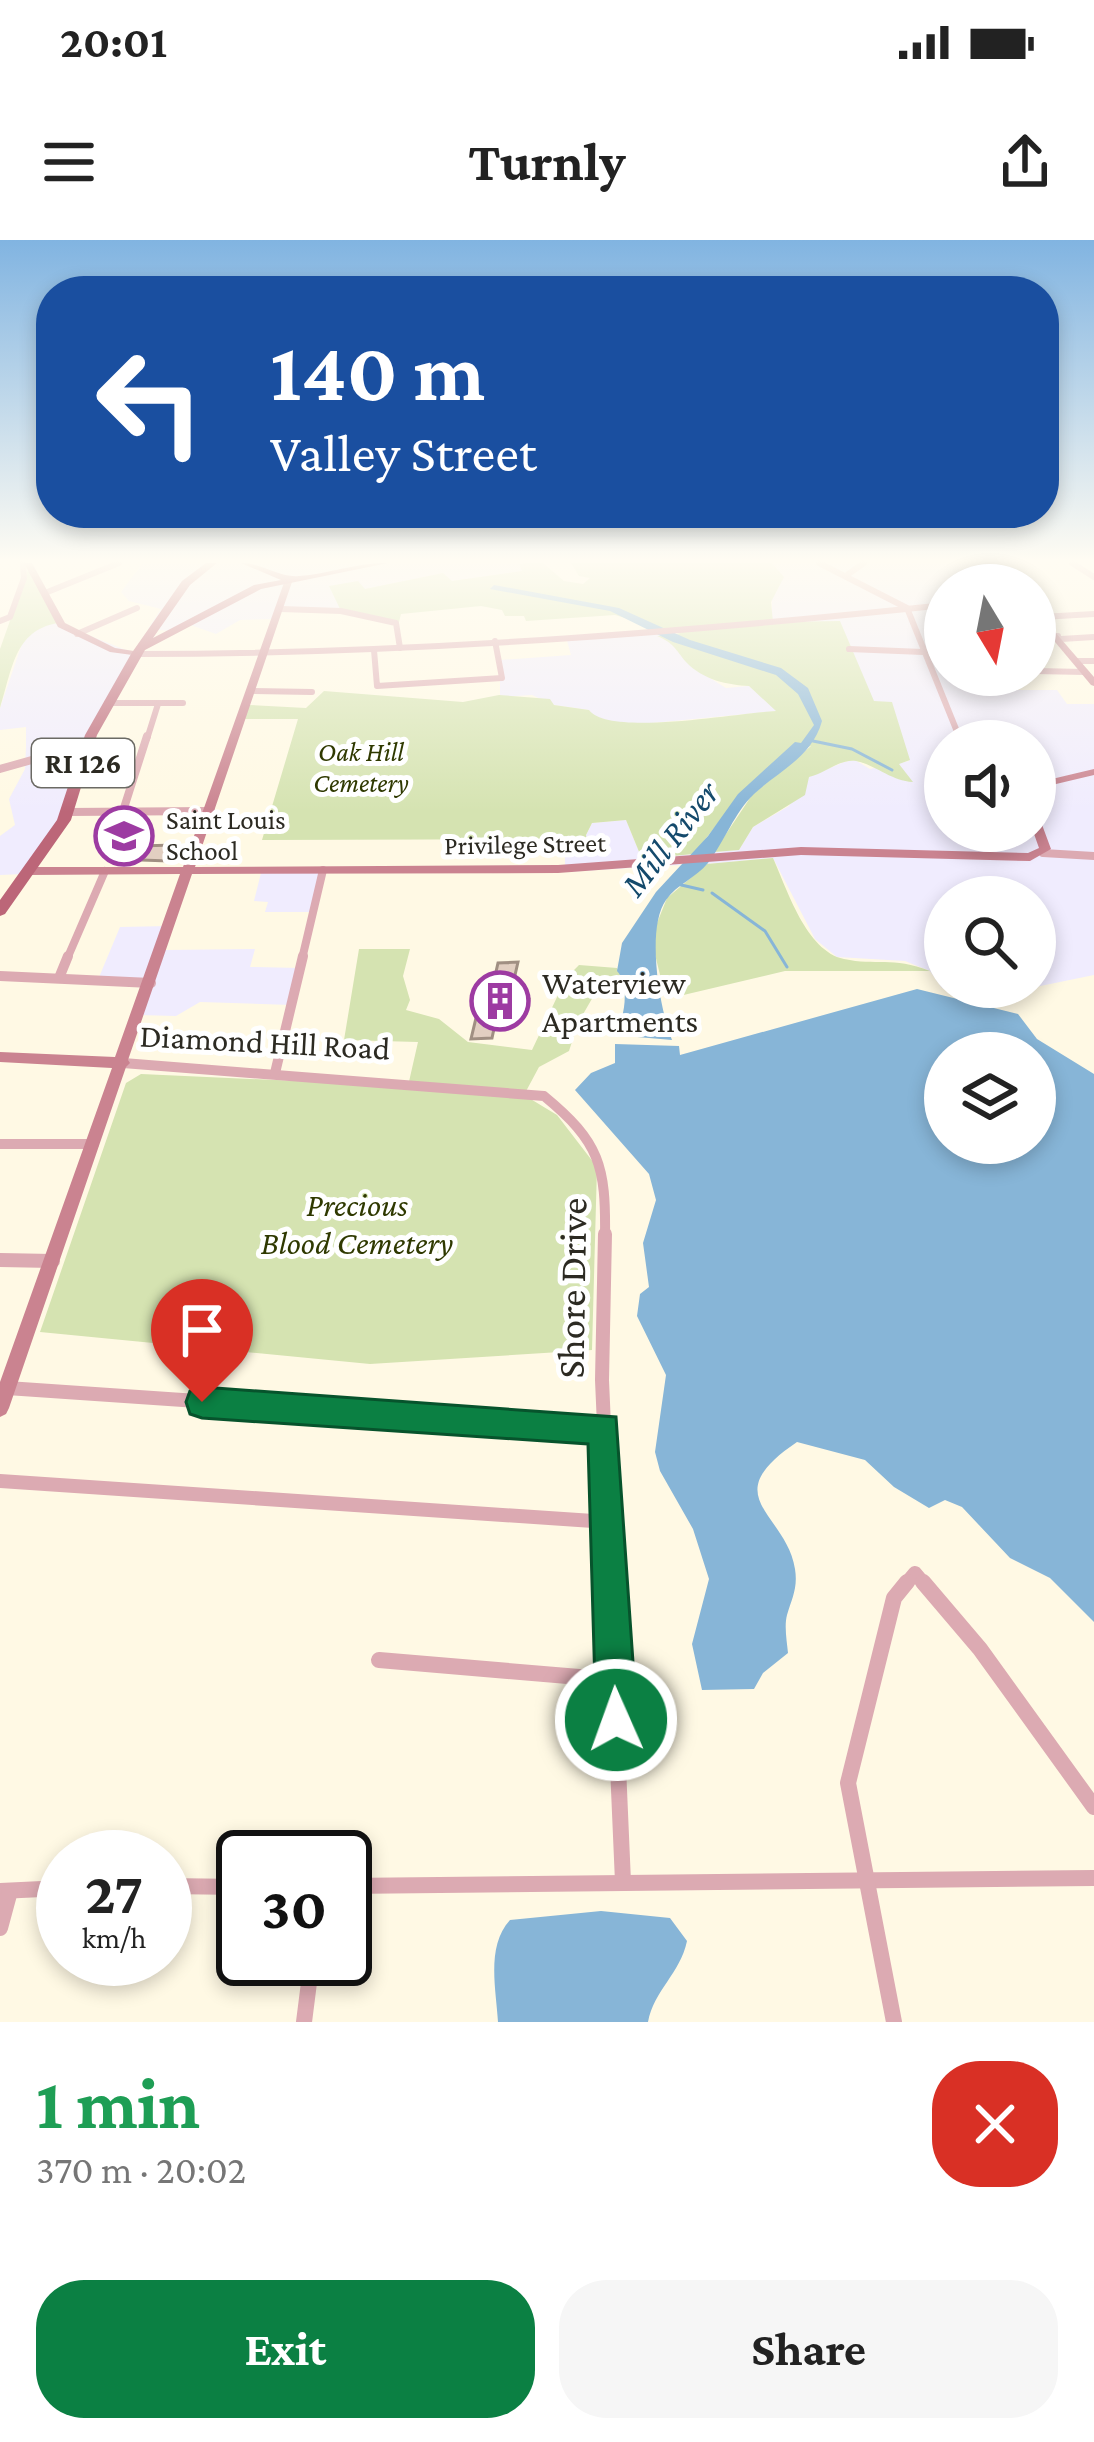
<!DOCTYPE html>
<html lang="en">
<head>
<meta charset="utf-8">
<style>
  :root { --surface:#fff; --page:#f6f6f6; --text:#222; --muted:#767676; --accent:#0b8043 }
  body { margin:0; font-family:"Crimson Pro",serif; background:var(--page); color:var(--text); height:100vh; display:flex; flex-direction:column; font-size:45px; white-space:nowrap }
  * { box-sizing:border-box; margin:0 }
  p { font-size:39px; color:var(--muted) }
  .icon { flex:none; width:66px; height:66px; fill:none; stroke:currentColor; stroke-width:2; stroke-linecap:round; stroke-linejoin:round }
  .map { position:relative; height:1782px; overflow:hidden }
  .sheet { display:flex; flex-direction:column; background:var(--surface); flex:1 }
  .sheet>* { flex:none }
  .top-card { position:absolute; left:36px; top:36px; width:1023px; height:252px; border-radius:48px; box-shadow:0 6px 18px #0003; background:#1a4fa0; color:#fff; overflow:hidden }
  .needle { width:78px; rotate:170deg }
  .buttons { position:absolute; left:924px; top:324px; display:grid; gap:24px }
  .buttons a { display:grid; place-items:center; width:132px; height:132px; border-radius:50%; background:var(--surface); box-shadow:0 6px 18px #0003; font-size:60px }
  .speed { position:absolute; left:36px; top:1590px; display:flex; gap:24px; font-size:60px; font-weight:700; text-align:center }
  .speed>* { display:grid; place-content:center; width:156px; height:156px; border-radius:50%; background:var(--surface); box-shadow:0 6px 18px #0003; line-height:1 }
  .speed small { font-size:30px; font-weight:400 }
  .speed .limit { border:6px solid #111; border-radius:18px; background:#fff; color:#111 }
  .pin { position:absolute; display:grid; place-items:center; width:102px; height:102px; color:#fff; margin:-123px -51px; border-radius:50% 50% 50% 0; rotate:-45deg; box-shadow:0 0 12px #0007 }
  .pin .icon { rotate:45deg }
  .me { position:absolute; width:132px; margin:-66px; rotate:358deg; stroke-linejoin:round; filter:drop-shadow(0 0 9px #0008) }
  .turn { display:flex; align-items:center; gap:42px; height:252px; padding:0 36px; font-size:54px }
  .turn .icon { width:156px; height:156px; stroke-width:2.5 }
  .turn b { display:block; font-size:84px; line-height:102px }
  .round { display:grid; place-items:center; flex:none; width:126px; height:126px; border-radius:48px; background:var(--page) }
  .headline { display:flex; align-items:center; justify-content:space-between; height:204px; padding:0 36px }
  h1 { font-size:72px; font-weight:700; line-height:90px; color:#1e9e55 }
  .primary-button { display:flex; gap:24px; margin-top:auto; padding:24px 36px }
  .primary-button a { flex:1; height:138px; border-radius:48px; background:var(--accent); color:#fff; font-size:48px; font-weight:700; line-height:138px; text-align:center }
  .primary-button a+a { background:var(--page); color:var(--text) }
  .status { display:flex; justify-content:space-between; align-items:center; height:84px; padding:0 60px; background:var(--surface); direction:ltr }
  .status svg { height:33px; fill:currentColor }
  header { display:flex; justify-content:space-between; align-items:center; height:156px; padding:0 36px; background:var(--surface); font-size:54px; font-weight:700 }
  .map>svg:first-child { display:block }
  .commercial { fill:#f0ecfe; fill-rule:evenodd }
  .green { fill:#d5e3b1 }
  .water { fill:#87b5d7; fill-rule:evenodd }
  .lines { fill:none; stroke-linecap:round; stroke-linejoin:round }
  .stream { stroke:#87b5d7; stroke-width:3 }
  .building { fill:#e2cfc1; stroke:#a08f82; stroke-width:3 }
  .street-far4 { stroke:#dcaab2; stroke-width:6 }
  .street-far3 { stroke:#dcaab2; stroke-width:8 }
  .street-far2 { stroke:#dcaab2; stroke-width:10 }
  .street-far1 { stroke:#dcaab2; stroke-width:14 }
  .street { stroke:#dcaab2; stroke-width:16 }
  .secondary { fill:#ca8390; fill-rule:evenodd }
  .primary { fill:#bc6678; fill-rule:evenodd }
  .route { fill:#0b8043; stroke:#07532c; stroke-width:3 }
  .labels { text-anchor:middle; stroke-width:10; stroke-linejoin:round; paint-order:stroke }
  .far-park-label { font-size:27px; font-style:italic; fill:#2f3900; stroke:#fff }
  .far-poi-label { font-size:27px; fill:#2c2a22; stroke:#fff; text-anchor:start }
  .far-street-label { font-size:27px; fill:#2c2a22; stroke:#fff }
  .shield { fill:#fff; stroke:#6b6a64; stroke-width:3 }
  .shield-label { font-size:30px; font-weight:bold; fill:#2c2a22 }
  .poi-label { font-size:33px; fill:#2c2a22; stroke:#fff; text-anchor:start }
  .street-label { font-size:33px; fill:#2c2a22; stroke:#fff }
  .park-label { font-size:33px; font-style:italic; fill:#2f3900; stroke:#fff }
  .water-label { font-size:36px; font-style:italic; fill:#144a6c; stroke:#fff }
  .near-street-label { font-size:39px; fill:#2c2a22; stroke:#fff }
</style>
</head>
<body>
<div class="status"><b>20:01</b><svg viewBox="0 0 49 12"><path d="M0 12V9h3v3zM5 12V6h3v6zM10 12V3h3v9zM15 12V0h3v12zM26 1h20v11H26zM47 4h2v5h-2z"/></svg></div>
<header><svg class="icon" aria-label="menu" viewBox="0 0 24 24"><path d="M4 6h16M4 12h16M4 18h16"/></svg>Turnly<svg class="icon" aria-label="share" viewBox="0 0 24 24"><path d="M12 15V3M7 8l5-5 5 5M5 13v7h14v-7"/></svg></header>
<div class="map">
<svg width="1094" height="1782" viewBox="0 0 1094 1782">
  <rect width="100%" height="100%" fill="#fff9e4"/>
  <g class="commercial">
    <path d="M143,323H526L519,324L523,331L451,341L443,333L365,349L331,346L341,371L282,369L277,379L240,380L216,394L185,383L171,391L148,389L161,369L129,361L121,352Z"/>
    <path d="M766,323H986L1009,345H945V435H1003L1010,450H1057L1067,464H1094V735L982,758L942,748L930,731L905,721L837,717L815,699L773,618L707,624L714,612L739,610L753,587L789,566L809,537L844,522L855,520L870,529L909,521L905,506L873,461L772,382V323ZM945,501H1035V591H945ZM945,657H1035V747H945Z"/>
    <path d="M58,383L136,414L106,466L68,571L24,634L0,635V596L15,585L9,559L25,529L26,507V487L0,490V468L24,398L40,386Z"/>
    <path d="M655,392L673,402L700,432L726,448L749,446L778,471L621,486L596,479L589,470L554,465L532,455L500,457V420L571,415L566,397Z"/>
    <path d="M626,580L642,619L693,614L680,625L565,632V615L589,613L586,595L592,583Z"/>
    <path d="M262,629H324L313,672H265L268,662L254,661Z"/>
    <path d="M170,686L164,710L255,709L250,727L300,728L291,765L200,762L176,776L138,775L150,746L97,742L120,687Z"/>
  </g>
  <g class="green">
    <path d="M526,323H543L564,341L583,344L590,338L579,336L571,323H772L784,337L771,362L773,382L840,381L874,461L892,462L910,520L899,524L913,542C891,541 876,525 856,521C841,518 824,534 809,537L805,555L753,587L739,610L714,612L752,555L811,506C753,523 730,572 693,614L642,619L626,580L592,583L586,595L589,613L565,615L563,599L262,600L298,479H245L249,465L306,468L324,451L463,462L499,455L550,459L554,465L589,470C609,497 736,473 776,471L749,446C728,445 703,440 686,422C675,409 674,403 657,396L680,394L615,375L526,381L524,376H505L502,370L481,366L401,374L399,382L341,371L329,346L358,341L365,349L443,333L452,341L522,331L519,324Z"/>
    <path d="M29,327L58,383C14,390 12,431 0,468V409Z"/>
    <path d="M773,618C787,649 806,711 844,719C876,726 892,716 930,731H785L675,757L673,743H662L651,698L667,658L707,624Z"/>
    <path d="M359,709H410L403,736L410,760L406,770L439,779L468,802L532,810L566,738L579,725L617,728L625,743H601L578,783L569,811L539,827L524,855L557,875L597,927L592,1110L370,1124L40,1092L126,843L141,834L408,846L418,802L344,800Z"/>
  </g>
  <g class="water">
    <path d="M494,345L619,368L690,400L781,428L808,448L822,481C812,517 780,530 754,554C734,573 725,601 708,623C696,638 677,644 666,660C646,688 659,767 672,800L614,795C625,780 630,745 617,731L622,703L656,652L708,596L738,554L795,502L801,503L814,485L798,454L776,435L673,402L610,371L490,349Z"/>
    <path d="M917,749L1018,774L1037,799L1094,834V1382L1050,1338L1010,1318L962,1267L945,1260L929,1268L894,1247L865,1220L797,1202C714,1258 786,1272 795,1329C798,1348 792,1358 787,1375C784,1386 787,1402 788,1413L763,1433L754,1449L702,1450L692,1404L709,1339L693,1289L660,1231L655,1212L666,1135L637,1076L640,1054L649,1047L643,1003L656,960L649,934L575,850L591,833L615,823V804L679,806L680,815ZM945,813H1035V903H945Z"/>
    <path d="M601,1671L670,1678L687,1701C680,1734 654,1750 648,1782H498C496,1749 486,1706 510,1680Z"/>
  </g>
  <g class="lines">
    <g class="stream">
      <path d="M813,501L852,509L892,530"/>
      <path d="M677,644L703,650"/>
      <path d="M712,653L765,691L787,727"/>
    </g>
  </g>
  <g class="building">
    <path d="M125,581L140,583L132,603L138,606L174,605L168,621L115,619L121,603L108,602L116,583Z"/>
    <path d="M518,722L510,757L529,759L526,773L498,770L492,798L471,799L481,757L490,758L498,723Z"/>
  </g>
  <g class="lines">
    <g class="street-far4">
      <path d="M819,323L907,368L960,499"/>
      <path d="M1072,323L1094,337"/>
      <path d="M847,335L864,323"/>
      <path d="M45,353L119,323"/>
      <path d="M281,369L341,371L396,383L400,408"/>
      <path d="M1041,377L1094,374"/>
      <path d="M0,381L10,377L24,338L23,323"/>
      <path d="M77,394L137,368"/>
      <path d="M1035,396H1058"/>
      <path d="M1061,399L1094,397"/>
      <path d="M849,409L923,412"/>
      <path d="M374,410L377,446L502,438L495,401"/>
      <path d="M137,414C407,414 677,393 945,365"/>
      <path d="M1077,421H1094"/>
      <path d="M1035,431L1085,432"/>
      <path d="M253,451L312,452"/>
      <path d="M107,463H183"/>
      <path d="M147,499L158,464"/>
    </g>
    <g class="street-far3">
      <path d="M959,496L961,501"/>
      <path d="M0,529L88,504"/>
      <path d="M123,571L147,496"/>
      <path d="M67,572L211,571"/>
      <path d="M1043,613L1094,616"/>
      <path d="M67,719L105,631"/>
      <path d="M302,719L323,630"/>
    </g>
    <g class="street-far2">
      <path d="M0,736L151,743"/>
      <path d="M59,738L68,716"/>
      <path d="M123,823L544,856C600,902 606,926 605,997"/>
      <path d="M275,833L303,716"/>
      <path d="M0,904H94"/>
    </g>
    <g class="street-far1">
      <path d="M605,994L602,1140L611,1345"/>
      <path d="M0,1020L53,1021"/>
      <path d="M7,1148L604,1189"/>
      <path d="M0,1241L608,1282"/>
      <path d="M905,1345L915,1333L925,1345"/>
    </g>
    <g class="street">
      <path d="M610,1342L623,1642"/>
      <path d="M923,1342L980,1409L1094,1567"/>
      <path d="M379,1420L615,1440"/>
      <path d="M165,1646L243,1647"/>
      <path d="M345,1646L1094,1638"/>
      <path d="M0,1651L63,1648"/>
      <path d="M0,1688L10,1651"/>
      <path d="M304,1782L312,1719"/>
      <path d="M894,1782L848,1543L894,1358L907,1342"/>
    </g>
    <g class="secondary">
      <path d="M24,323H32L65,383L115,408L140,412V416L110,412L58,387Z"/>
      <path d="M983,323H991L1013,345H1004Z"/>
      <path d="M286,337L293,339L195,627L558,625L801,607L1028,613L1039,608L1033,591H1035V579L1041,582L1051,609L1030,621L801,615L558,633L192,634L128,820L130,823L126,827L9,1168L6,1174L0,1177V1142L112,828L0,822V812L115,817L180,634L28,635L22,631L28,627H183Z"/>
      <path d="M1035,369L1094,437V446L1091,445L1035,378Z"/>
      <path d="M1094,529V535L1035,549V543Z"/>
    </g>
    <path class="primary" d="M206,323H217L190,345L153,398L254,345L281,340L241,323C262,323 280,338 299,336C329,334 358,322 388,323L261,349L145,410L97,495L71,580L5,674L0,676V660L57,580L85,495L131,414L182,341Z"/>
  </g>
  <linearGradient id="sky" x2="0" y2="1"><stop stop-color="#81b4e1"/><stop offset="0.56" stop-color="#fffcf3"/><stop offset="1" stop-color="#fffcf3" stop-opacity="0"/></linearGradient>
  <rect width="1094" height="572" fill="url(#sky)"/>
  <path class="route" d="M202,1147L616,1177L637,1480L631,1494L616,1500L602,1494L596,1480L588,1204L202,1178L190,1174L186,1162L190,1151Z"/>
  <defs>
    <symbol id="school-ring" viewBox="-11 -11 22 22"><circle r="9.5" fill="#fff" stroke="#9d3ba2" stroke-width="1.5"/><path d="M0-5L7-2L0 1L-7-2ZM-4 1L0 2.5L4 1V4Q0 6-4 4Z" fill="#9d3ba2"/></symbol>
    <symbol id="building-ring" viewBox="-11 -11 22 22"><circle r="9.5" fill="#fff" stroke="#9d3ba2" stroke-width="1.5"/><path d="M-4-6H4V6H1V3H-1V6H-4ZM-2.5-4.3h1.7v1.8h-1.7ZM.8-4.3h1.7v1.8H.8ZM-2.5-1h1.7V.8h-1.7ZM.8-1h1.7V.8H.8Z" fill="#9d3ba2"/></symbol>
  </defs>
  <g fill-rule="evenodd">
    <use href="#school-ring" x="91" y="563" width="66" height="66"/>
    <use href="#building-ring" x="467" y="728" width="66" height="66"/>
  </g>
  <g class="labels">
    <g class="far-park-label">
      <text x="361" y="521">Oak Hill<tspan x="361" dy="31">Cemetery</tspan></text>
    </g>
    <g class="far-poi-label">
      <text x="166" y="589">Saint Louis<tspan x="166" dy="31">School</tspan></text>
    </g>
    <g class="far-street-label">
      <text transform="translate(525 604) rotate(-1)" y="9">Privilege Street</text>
    </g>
    <rect class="shield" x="32" y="499" width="102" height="48" rx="9"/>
    <g class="shield-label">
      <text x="83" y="533">RI 126</text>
    </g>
    <g class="poi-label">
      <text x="542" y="754">Waterview<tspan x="542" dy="38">Apartments</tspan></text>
    </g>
    <g class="street-label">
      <text transform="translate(265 801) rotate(3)" y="12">Diamond Hill Road</text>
    </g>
    <g class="park-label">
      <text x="357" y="976">Precious<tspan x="357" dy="38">Blood Cemetery</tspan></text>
    </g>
    <g class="water-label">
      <text transform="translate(669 598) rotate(-52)" y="13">Mill River</text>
    </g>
    <g class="near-street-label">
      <text transform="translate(571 1048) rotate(-89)" y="14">Shore Drive</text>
    </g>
  </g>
</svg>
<div class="buttons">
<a><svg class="needle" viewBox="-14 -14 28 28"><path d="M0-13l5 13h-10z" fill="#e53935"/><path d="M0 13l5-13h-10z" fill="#767676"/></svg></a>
<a><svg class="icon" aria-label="sound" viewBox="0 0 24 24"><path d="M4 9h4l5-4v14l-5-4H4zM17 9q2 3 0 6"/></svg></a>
<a><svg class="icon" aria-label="search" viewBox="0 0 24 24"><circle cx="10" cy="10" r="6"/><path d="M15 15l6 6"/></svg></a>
<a><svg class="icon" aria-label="layers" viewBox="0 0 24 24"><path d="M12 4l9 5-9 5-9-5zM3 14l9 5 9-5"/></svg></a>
</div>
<div class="speed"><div>27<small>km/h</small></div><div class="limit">30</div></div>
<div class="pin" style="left:202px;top:1162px;background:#d93025"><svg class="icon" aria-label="arrive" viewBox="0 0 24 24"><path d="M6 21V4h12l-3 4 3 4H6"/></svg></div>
<svg class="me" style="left:616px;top:1480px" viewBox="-20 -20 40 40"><circle r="17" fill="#0b8043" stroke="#fff" stroke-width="3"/><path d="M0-11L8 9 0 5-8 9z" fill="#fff"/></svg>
<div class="top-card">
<div class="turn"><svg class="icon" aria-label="left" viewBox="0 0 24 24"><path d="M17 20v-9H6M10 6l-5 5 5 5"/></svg><div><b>140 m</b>Valley Street</div></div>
</div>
</div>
<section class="sheet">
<div class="headline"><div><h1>1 min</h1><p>370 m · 20:02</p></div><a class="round" style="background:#d93025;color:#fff"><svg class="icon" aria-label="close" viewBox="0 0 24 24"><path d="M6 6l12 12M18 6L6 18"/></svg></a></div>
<div class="primary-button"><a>Exit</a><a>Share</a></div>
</section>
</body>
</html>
